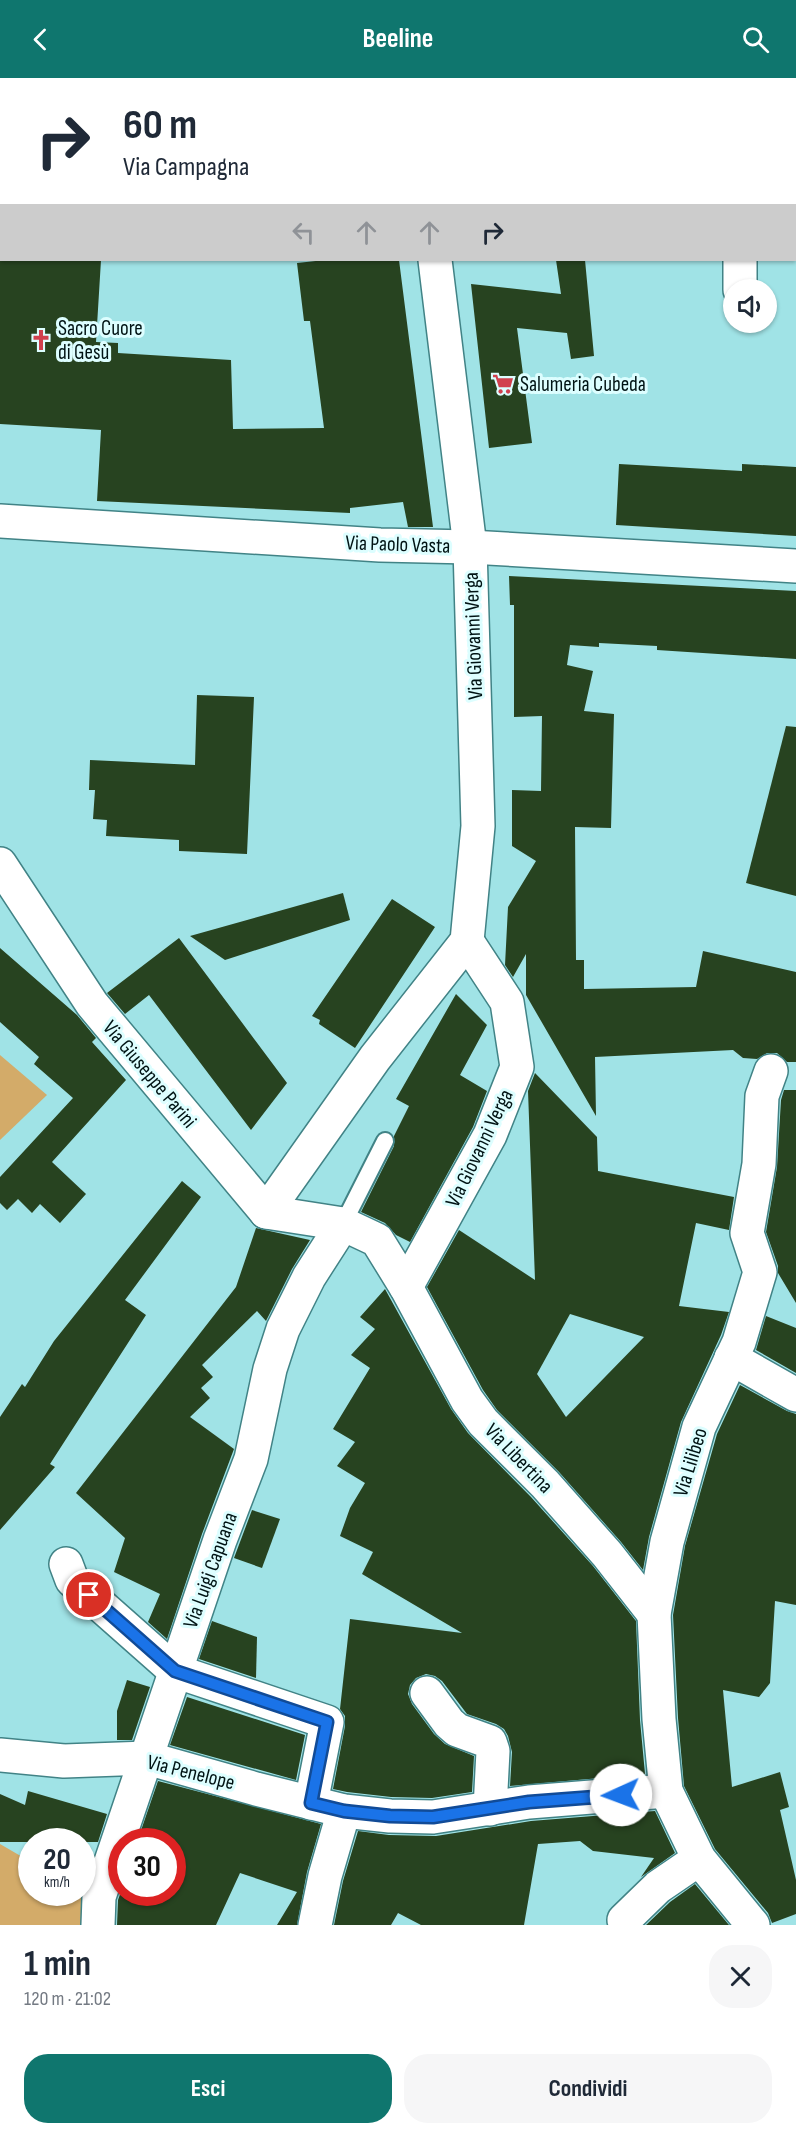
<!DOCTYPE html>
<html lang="it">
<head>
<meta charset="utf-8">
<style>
  :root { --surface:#fff; --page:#f6f6f7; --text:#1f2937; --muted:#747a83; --accent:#0f766e }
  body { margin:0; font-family:"Sofia Sans Condensed",sans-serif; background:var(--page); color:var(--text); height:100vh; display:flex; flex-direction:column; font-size:22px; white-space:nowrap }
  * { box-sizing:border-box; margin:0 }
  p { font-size:20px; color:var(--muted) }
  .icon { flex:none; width:33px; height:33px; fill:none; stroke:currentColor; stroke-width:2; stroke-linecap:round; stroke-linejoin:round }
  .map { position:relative; height:1847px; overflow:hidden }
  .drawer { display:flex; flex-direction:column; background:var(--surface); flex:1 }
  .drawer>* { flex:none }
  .hud { position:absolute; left:0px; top:0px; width:796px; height:183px; box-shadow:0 2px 4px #0004; background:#fff; color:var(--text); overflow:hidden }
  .buttons { position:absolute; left:723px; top:201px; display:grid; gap:12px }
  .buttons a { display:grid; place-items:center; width:54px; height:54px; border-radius:50%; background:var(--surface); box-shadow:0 2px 4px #0004; font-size:30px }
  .speed { position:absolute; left:18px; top:1750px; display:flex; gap:12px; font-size:30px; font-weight:700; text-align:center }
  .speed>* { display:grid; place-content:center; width:78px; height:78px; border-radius:50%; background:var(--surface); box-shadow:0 2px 4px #0004; line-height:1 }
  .speed small { font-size:15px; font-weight:400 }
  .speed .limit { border:9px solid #d22; background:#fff; color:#111 }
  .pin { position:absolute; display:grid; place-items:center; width:51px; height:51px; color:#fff; margin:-26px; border:3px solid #fff; border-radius:50%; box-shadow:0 2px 6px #0007 }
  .me { position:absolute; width:66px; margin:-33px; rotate:268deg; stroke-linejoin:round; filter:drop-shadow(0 0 4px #0008) }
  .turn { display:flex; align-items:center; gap:21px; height:126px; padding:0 24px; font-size:27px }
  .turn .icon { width:78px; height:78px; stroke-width:2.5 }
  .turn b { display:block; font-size:42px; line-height:51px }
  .lanes { display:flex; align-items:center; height:57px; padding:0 24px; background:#0003; justify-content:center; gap:30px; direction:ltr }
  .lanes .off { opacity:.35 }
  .round { display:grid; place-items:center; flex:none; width:63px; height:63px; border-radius:24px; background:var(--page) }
  .head { display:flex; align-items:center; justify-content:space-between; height:102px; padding:0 24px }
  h1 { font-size:36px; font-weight:700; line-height:45px }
  .primary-button { display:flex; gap:12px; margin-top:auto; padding:12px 24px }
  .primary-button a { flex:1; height:69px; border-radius:24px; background:var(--accent); color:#fff; font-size:24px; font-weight:700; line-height:69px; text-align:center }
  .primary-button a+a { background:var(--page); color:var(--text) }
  header { display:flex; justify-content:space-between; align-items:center; height:78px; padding:0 24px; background:var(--accent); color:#fff; font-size:27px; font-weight:700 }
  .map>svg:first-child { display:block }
  .green { fill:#d3ab69 }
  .building { fill:#274320; fill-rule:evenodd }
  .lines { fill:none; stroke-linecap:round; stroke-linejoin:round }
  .service-casing { stroke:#418386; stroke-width:20 }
  .minor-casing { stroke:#418386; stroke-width:36 }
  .service { stroke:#fff; stroke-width:16 }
  .minor { stroke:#fff; stroke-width:33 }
  .route-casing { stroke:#114b97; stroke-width:15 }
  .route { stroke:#1a73e8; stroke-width:10 }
  .labels { text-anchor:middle; stroke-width:6; stroke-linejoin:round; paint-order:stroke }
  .poi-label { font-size:21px; fill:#001314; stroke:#ddfeff; text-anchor:start }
  .street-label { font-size:21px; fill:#001314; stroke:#ddfeff }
</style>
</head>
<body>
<header><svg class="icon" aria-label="back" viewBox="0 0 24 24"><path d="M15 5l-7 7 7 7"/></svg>Beeline<svg class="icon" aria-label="search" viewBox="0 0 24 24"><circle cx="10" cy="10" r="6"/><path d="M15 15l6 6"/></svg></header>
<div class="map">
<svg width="796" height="1847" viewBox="0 0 796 1847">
  <rect width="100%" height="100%" fill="#a0e3e6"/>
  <g class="green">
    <path d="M0,977L47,1017L0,1062Z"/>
    <path d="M0,1766L31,1784L32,1815H82L83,1813L91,1817L89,1847H0Z"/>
  </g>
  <g class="building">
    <path d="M0,182H101L96,264L118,265V275L231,282L233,351L324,350L310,243H304L297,185L325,182H399L433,449H408L403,424L350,430V435L97,423L101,352L0,346Z"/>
    <path d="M556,182H585L594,278L571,281L567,255L517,250L532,365L489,370L471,206L561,216Z"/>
    <path d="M619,386L742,393V386L796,389V458L616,447Z"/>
    <path d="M509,498L796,513V581L657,572V568L599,565V569L570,567L567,587L593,593L584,633L614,636L611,750L575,749L576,882H584V911L696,909L703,873L796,894V984H787L777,975H767L757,981L743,980L733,972L595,979L596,1038L526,917V876L513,899L505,887L508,829L536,783L512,768V712L541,713L542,638L514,639V527H510Z"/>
    <path d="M197,617L254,619L247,776L179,773V762L106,758L107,742L93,741L95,712H89L90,682L195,687Z"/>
    <path d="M786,648L796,649V818L746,805Z"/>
    <path d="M343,815L350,842L225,882L190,858Z"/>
    <path d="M392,821L435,849L355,970L319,946L320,942L312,938Z"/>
    <path d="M179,860L287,1005L251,1052L149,917L125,936L107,915Z"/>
    <path d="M0,870L77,937L96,960L92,964L126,1002L52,1084L86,1116L60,1145L40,1126L32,1135L18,1121L7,1132L0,1125V1099L73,1020L34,986L39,979L0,944Z"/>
    <path d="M456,916L487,947L460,997L487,1013L473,1049L410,1164L396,1157L385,1145L361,1134L394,1068V1058L409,1028L396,1021Z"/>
    <path d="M535,995L597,1059L598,1093L734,1119L729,1152L696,1145L679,1228L729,1234L721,1257L681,1344L649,1459L643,1492L621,1464L559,1394L497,1332L483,1312L427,1209L459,1152L535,1202L528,1013ZM570,1236L644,1259L566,1339L537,1296Z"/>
    <path d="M784,1012H796V1225L778,1195V1188L766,1154L777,1089L781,1022Z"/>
    <path d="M182,1103L201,1119L125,1222L146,1237L50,1386L55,1389L0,1452V1339L22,1306L25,1309L54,1263Z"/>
    <path d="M256,1150L310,1162L292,1191L266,1243L257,1233L202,1287L213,1299L201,1310L210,1320L190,1339L234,1371L202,1456L167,1561L148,1544L160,1516L114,1494L125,1460L76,1415L236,1209Z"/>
    <path d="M385,1211L451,1331L468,1355L531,1419L593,1488L636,1543L640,1642L645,1696L510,1708L512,1674L508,1658L504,1651L496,1646L467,1636L442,1603L435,1598L426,1596L416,1600L410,1607L408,1616L412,1626L434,1656L445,1666L474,1678L472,1714L432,1720L391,1719L347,1714L333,1711L345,1648V1638L340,1631L350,1541L462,1555L362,1496L373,1474L340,1458L350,1430L365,1405L337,1388L355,1364L333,1351L370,1290L351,1277L375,1251L360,1239Z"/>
    <path d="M766,1238L796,1250V1295L756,1272Z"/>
    <path d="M740,1307L787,1333L796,1336V1527L775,1523L770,1605L759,1619L723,1612L732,1709L780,1694L789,1729L780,1732L796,1802V1836L772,1845L768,1835L715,1771L684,1708L678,1640L673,1537L685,1468L717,1356Z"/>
    <path d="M252,1432L280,1441L262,1490L234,1480Z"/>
    <path d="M212,1543L257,1559L256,1600L199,1581Z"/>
    <path d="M127,1602L150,1609L132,1662H117V1633Z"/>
    <path d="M187,1619L305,1657L296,1702L170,1667Z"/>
    <path d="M158,1703L321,1746L307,1794L297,1847H277L297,1814L240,1795L216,1847H117L118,1822L122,1811V1815H172V1764H137Z"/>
    <path d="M28,1713L107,1736L98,1764H0V1716L25,1727Z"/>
    <path d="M655,1733L675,1775L641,1799L654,1780L593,1773L580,1763L538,1766L524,1847H421L398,1835L391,1847H334L343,1803L358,1753L389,1757L436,1758L531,1743Z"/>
    <path d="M695,1806L729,1847H646L670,1824Z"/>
  </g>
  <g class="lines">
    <defs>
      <path id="service" d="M343,1146L385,1063"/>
      <g id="minor">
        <path d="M413,0V2"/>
        <path d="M737,0V2"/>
        <path d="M740,182V212"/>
        <path d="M0,443L380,467L470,469L796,488"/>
        <path d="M0,786L92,926L266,1134L343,1146L377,1162L406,1209L467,1322L483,1344L545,1406L607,1476L654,1536"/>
        <path d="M266,1134L375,980L467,863L478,748L470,469L435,182"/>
        <path d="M406,1209L490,1057L517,989L507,924L467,863"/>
        <path d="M731,1280L796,1317"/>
        <path d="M66,1486L72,1502L175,1593L327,1644L311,1725"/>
        <path d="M427,1615L449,1645L457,1652L490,1664L493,1673L490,1731"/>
        <path d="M0,1677L64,1683L147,1680L256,1711L344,1733L390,1738L433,1739L529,1724L666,1713"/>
        <path d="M624,1842L658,1809L699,1781"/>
        <path d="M98,1847L99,1819L220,1462L251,1381L270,1291L283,1251L309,1199L343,1146"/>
        <path d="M315,1847L325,1798L344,1733"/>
        <path d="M753,1847L699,1781L666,1713L659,1641L654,1536L667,1464L699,1349L739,1264L760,1194L747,1155L759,1086L762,1018L771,993"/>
      </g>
    </defs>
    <use href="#service" class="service-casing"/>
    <use href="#minor" class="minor-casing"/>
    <use href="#service" class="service"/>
    <use href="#minor" class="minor"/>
  </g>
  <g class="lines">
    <defs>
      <path id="route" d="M89,1517L175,1593L327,1644L311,1725L344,1733L390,1738L433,1739L529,1724L621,1717"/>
    </defs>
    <use href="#route" class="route-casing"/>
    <use href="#route" class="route"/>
  </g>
  <defs>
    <symbol id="church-bare" viewBox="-9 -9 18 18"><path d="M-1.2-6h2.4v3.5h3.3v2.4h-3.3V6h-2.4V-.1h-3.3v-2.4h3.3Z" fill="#d1404e" stroke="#ddfeff" stroke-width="2.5" paint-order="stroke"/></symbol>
    <symbol id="supermarket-bare" viewBox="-9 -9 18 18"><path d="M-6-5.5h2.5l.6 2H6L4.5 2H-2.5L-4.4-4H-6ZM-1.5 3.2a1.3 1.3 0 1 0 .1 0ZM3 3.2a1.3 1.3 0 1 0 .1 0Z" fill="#d1404e" stroke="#ddfeff" stroke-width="2.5" paint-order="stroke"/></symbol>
  </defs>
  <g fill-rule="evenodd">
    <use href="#church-bare" x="26" y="247" width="30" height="30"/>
    <use href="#supermarket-bare" x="488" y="291" width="30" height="30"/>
  </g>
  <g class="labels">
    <g class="poi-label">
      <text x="58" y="257">Sacro Cuore<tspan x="58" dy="24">di Gesù</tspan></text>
      <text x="520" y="313">Salumeria Cubeda</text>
    </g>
    <g class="street-label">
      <text transform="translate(398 466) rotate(2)" y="7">Via Paolo Vasta</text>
      <text transform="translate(473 558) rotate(-92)" y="7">Via Giovanni Verga</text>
      <text transform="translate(150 996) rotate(50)" y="7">Via Giuseppe Parini</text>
      <text transform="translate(479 1070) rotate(-64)" y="7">Via Giovanni Verga</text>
      <text transform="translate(519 1380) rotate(46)" y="7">Via Libertina</text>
      <text transform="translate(690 1384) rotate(-73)" y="7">Via Lilibeo</text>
      <text transform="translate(210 1492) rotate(-70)" y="7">Via Luigi Capuana</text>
      <text transform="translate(191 1694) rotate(14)" y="7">Via Penelope</text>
    </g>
  </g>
</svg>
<div class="buttons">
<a><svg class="icon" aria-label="sound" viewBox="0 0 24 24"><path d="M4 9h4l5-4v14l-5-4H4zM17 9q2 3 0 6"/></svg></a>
</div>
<div class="speed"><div>20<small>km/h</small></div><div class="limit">30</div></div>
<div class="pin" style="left:89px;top:1517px;background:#d93025"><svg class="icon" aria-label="arrive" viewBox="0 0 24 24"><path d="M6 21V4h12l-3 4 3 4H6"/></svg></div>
<svg class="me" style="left:621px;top:1717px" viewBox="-20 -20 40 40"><circle r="19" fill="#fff"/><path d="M0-13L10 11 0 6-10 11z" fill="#1a73e8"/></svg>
<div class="hud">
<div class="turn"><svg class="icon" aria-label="right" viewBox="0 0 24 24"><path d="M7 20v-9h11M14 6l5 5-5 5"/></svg><div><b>60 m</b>Via Campagna</div></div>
<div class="lanes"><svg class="icon off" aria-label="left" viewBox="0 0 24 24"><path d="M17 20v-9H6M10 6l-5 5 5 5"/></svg><svg class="icon off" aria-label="ahead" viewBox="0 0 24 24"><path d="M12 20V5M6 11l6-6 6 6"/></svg><svg class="icon off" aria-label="ahead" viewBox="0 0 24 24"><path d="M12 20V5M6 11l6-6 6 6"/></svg><svg class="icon" aria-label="right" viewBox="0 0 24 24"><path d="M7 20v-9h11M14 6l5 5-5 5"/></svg></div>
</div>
</div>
<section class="drawer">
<div class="head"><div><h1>1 min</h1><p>120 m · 21:02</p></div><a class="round"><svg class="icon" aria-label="close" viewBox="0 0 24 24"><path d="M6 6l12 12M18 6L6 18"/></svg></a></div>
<div class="primary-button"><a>Esci</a><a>Condividi</a></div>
</section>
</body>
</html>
